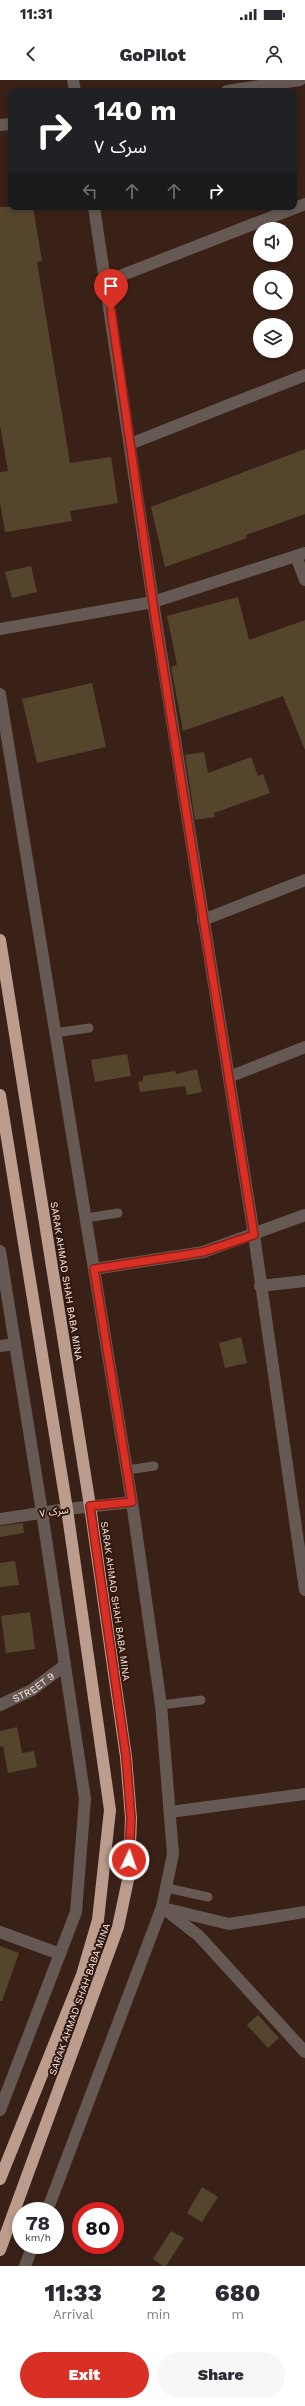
<!DOCTYPE html>
<html lang="en">
<head>
<meta charset="utf-8">
<style>
  :root { --surface:#fff; --page:#f7f7f7; --text:#2b2b33; --muted:#7c7c81; --accent:#d93025 }
  body { margin:0; font-family:"Work Sans","Noto Sans Arabic",sans-serif; background:var(--page); color:var(--text); height:100vh; display:flex; flex-direction:column; font-size:15px; white-space:nowrap }
  * { box-sizing:border-box; margin:0 }
  p { font-size:13px; color:var(--muted) }
  .icon { flex:none; width:22px; height:22px; fill:none; stroke:currentColor; stroke-width:2; stroke-linecap:round; stroke-linejoin:round }
  .map { position:relative; height:2186px; overflow:hidden }
  .side { display:flex; flex-direction:column; background:var(--surface); flex:1 }
  .side>* { flex:none }
  .guide { position:absolute; left:8px; top:8px; width:289px; height:122px; border-radius:8px; box-shadow:0 2px 6px #0003; background:#202124; color:#fff; overflow:hidden }
  .fabs { position:absolute; left:253px; top:142px; display:grid; gap:8px }
  .fabs a { display:grid; place-items:center; width:40px; height:40px; border-radius:50%; background:var(--surface); box-shadow:0 2px 6px #0003; font-size:20px }
  .speed { position:absolute; left:12px; top:2122px; display:flex; gap:8px; font-size:20px; font-weight:700; text-align:center }
  .speed>* { display:grid; place-content:center; width:52px; height:52px; border-radius:50%; background:var(--surface); box-shadow:0 2px 6px #0003; line-height:1 }
  .speed small { font-size:10px; font-weight:400 }
  .speed .limit { border:6px solid #d22; background:#fff; color:#111 }
  .pin { position:absolute; display:grid; place-items:center; width:34px; height:34px; color:#fff; margin:-41px -17px; border-radius:50% 50% 50% 0; rotate:-45deg; box-shadow:0 0 4px #0007 }
  .pin .icon { rotate:45deg }
  .me { position:absolute; width:44px; margin:-22px; rotate:3deg; stroke-linejoin:round; filter:drop-shadow(0 0 3px #0008) }
  .turn { display:flex; align-items:center; gap:14px; height:84px; padding:0 20px; font-size:18px }
  .turn .icon { width:52px; height:52px; stroke-width:2.5 }
  .turn b { display:block; font-size:28px; line-height:34px }
  .lanes { display:flex; align-items:center; height:38px; padding:0 20px; background:#0003; justify-content:center; gap:20px; direction:ltr }
  .lanes .off { opacity:.35 }
  .eta { display:flex; justify-content:space-evenly; align-items:center; height:68px; text-align:center }
  .eta b { font-size:24px; font-weight:800; line-height:28px }
  .cta { display:flex; gap:8px; margin-top:auto; padding:8px 20px }
  .cta a { flex:1; height:46px; border-radius:24px; background:var(--accent); color:#fff; font-size:16px; font-weight:800; line-height:46px; text-align:center }
  .cta a+a { background:var(--page); color:var(--text) }
  .status { display:flex; justify-content:space-between; align-items:center; height:28px; padding:0 20px; background:var(--surface); direction:ltr }
  .status svg { height:11px; fill:currentColor }
  header { display:flex; justify-content:space-between; align-items:center; height:52px; padding:0 20px; background:var(--surface); font-size:18px; font-weight:800 }
  .map>svg:first-child { display:block }
  .building { fill:#55452d }
  .lines { fill:none; stroke-linecap:round; stroke-linejoin:round }
  .lane { stroke:#665953; stroke-width:9 }
  .street { stroke:#665953; stroke-width:12 }
  .highway { stroke:#bb9c8d; stroke-width:12 }
  .route-casing { stroke:#8d1f18; stroke-width:10 }
  .route { stroke:#d93025; stroke-width:7 }
  .labels { text-anchor:middle; stroke-width:4; stroke-linejoin:round; paint-order:stroke }
  .street-label { font-size:10px; fill:#feece6; stroke:#30180e }
</style>
</head>
<body>
<div class="status"><b>11:31</b><svg viewBox="0 0 49 12"><path d="M0 12V9h3v3zM5 12V6h3v6zM10 12V3h3v9zM15 12V0h3v12zM26 1h20v11H26zM47 4h2v5h-2z"/></svg></div>
<header><svg class="icon" aria-label="back" viewBox="0 0 24 24"><path d="M15 5l-7 7 7 7"/></svg>GoPilot<svg class="icon" aria-label="person" viewBox="0 0 24 24"><circle cx="12" cy="8" r="4"/><path d="M4 21q1-7 8-7t8 7"/></svg></header>
<div class="map">
<svg width="305" height="2186" viewBox="0 0 305 2186">
  <rect width="100%" height="100%" fill="#3a2118"/>
  <g class="building">
    <path d="M0,127H33L42,181L37,182L70,383L111,377L118,423L70,431L72,441L5,452L0,423V392L8,391L0,345Z"/>
    <path d="M305,369V434L246,455L247,458L165,487L151,427Z"/>
    <path d="M31,486L37,512L12,518L5,492Z"/>
    <path d="M238,517L249,560L305,540V670L283,616L183,651L171,587L177,585L167,536Z"/>
    <path d="M92,603L106,667L37,683L22,619Z"/>
    <path d="M204,672L208,693L251,677L258,696L263,694L270,713L214,733L215,737L195,740L185,675Z"/>
    <path d="M127,974L131,996L95,1002L91,980Z"/>
    <path d="M197,989L202,1012L187,1015L185,1006L140,1012L138,1002L143,1001V996L175,991L176,994Z"/>
    <path d="M241,1257L247,1283L225,1288L219,1263Z"/>
    <path d="M23,1443L24,1453L0,1457V1446Z"/>
    <path d="M15,1481L19,1505L0,1507V1483Z"/>
    <path d="M30,1532L35,1569L6,1573L1,1536Z"/>
    <path d="M17,1647L22,1673L34,1671L37,1687L8,1693L3,1666L0,1667V1651Z"/>
    <path d="M0,1866L19,1873L2,1921H0Z"/>
    <path d="M258,1935L279,1958L268,1968L247,1945Z"/>
    <path d="M202,2107L218,2117L202,2142L187,2133Z"/>
    <path d="M171,2151L184,2158L166,2186H163L153,2179Z"/>
  </g>
  <g class="lines">
    <g class="lane">
      <path d="M55,953L89,948"/>
      <path d="M86,1138L118,1133"/>
      <path d="M127,1390L154,1386"/>
      <path d="M161,1625L201,1620"/>
      <path d="M167,1808L208,1817"/>
    </g>
    <g class="street">
      <path d="M73,0L75,11"/>
      <path d="M227,11L300,0"/>
      <path d="M0,45L11,44"/>
      <path d="M94,127L153,522L254,1155L305,1510"/>
      <path d="M107,201L305,124"/>
      <path d="M130,364L305,295"/>
      <path d="M296,476L305,500"/>
      <path d="M0,549L153,522L305,473"/>
      <path d="M0,614L132,1422L161,1625L173,1774L162,1827L47,2131"/>
      <path d="M203,840L305,800"/>
      <path d="M229,997L305,967"/>
      <path d="M0,1171L42,1432L85,1719L76,1832L0,2030"/>
      <path d="M94,1189L203,1172L305,1135"/>
      <path d="M260,1206L305,1201"/>
      <path d="M0,1266L15,1264"/>
      <path d="M0,1439L67,1429L132,1422"/>
      <path id="s1" d="M0,1625L32,1610L65,1585"/>
      <path d="M170,1732L305,1714"/>
      <path d="M162,1827L199,1856L305,1972"/>
      <path d="M167,1829L229,1844L305,1832"/>
      <path d="M0,1852L60,1874"/>
      <path d="M25,2186L33,2165"/>
    </g>
    <g class="highway">
      <path d="M0,860L90,1426L126,1677L131,1738L129,1795L118,1847L0,2170"/>
      <path d="M0,1015L67,1429L110,1730L98,1840L82,1895L0,2099"/>
    </g>
  </g>
  <g class="lines">
    <defs>
      <path id="route" d="M111,230L155,537L254,1155L203,1172L94,1189L132,1422L90,1426L126,1676L131,1738L129,1780"/>
    </defs>
    <use href="#route" class="route-casing"/>
    <use href="#route" class="route"/>
  </g>
  <g class="labels">
    <g class="street-label">
      <text transform="translate(67 1201) rotate(81)" y="4">SARAK AHMAD SHAH BABA MINA</text>
      <text transform="translate(54 1431) rotate(-8)" y="4">سرک ۷</text>
      <text transform="translate(116 1521) rotate(82)" y="4">SARAK AHMAD SHAH BABA MINA</text>
      <text dy="4" stroke="none"><textPath href="#s1" startOffset="38">STREET 9</textPath></text>
      <text transform="translate(79 1919) rotate(-70)" y="4">SARAK AHMAD SHAH BABA MINA</text>
    </g>
  </g>
</svg>
<div class="fabs">
<a><svg class="icon" aria-label="sound" viewBox="0 0 24 24"><path d="M4 9h4l5-4v14l-5-4H4zM17 9q2 3 0 6"/></svg></a>
<a><svg class="icon" aria-label="search" viewBox="0 0 24 24"><circle cx="10" cy="10" r="6"/><path d="M15 15l6 6"/></svg></a>
<a><svg class="icon" aria-label="layers" viewBox="0 0 24 24"><path d="M12 4l9 5-9 5-9-5zM3 14l9 5 9-5"/></svg></a>
</div>
<div class="speed"><div>78<small>km/h</small></div><div class="limit">80</div></div>
<div class="pin" style="left:111px;top:230px;background:#d93025"><svg class="icon" aria-label="arrive" viewBox="0 0 24 24"><path d="M6 21V4h12l-3 4 3 4H6"/></svg></div>
<svg class="me" style="left:129px;top:1780px" viewBox="-20 -20 40 40"><circle r="17" fill="#d93025" stroke="#fff" stroke-width="3"/><path d="M0-11L8 9 0 5-8 9z" fill="#fff"/></svg>
<div class="guide">
<div class="turn"><svg class="icon" aria-label="right" viewBox="0 0 24 24"><path d="M7 20v-9h11M14 6l5 5-5 5"/></svg><div><b>140 m</b>سرک ۷</div></div>
<div class="lanes"><svg class="icon off" aria-label="left" viewBox="0 0 24 24"><path d="M17 20v-9H6M10 6l-5 5 5 5"/></svg><svg class="icon off" aria-label="ahead" viewBox="0 0 24 24"><path d="M12 20V5M6 11l6-6 6 6"/></svg><svg class="icon off" aria-label="ahead" viewBox="0 0 24 24"><path d="M12 20V5M6 11l6-6 6 6"/></svg><svg class="icon" aria-label="right" viewBox="0 0 24 24"><path d="M7 20v-9h11M14 6l5 5-5 5"/></svg></div>
</div>
</div>
<section class="side">
<div class="eta">
<div><b>11:33</b><p>Arrival</p></div>
<div><b>2</b><p>min</p></div>
<div><b>680</b><p>m</p></div>
</div>
<div class="cta"><a>Exit</a><a>Share</a></div>
</section>
</body>
</html>
